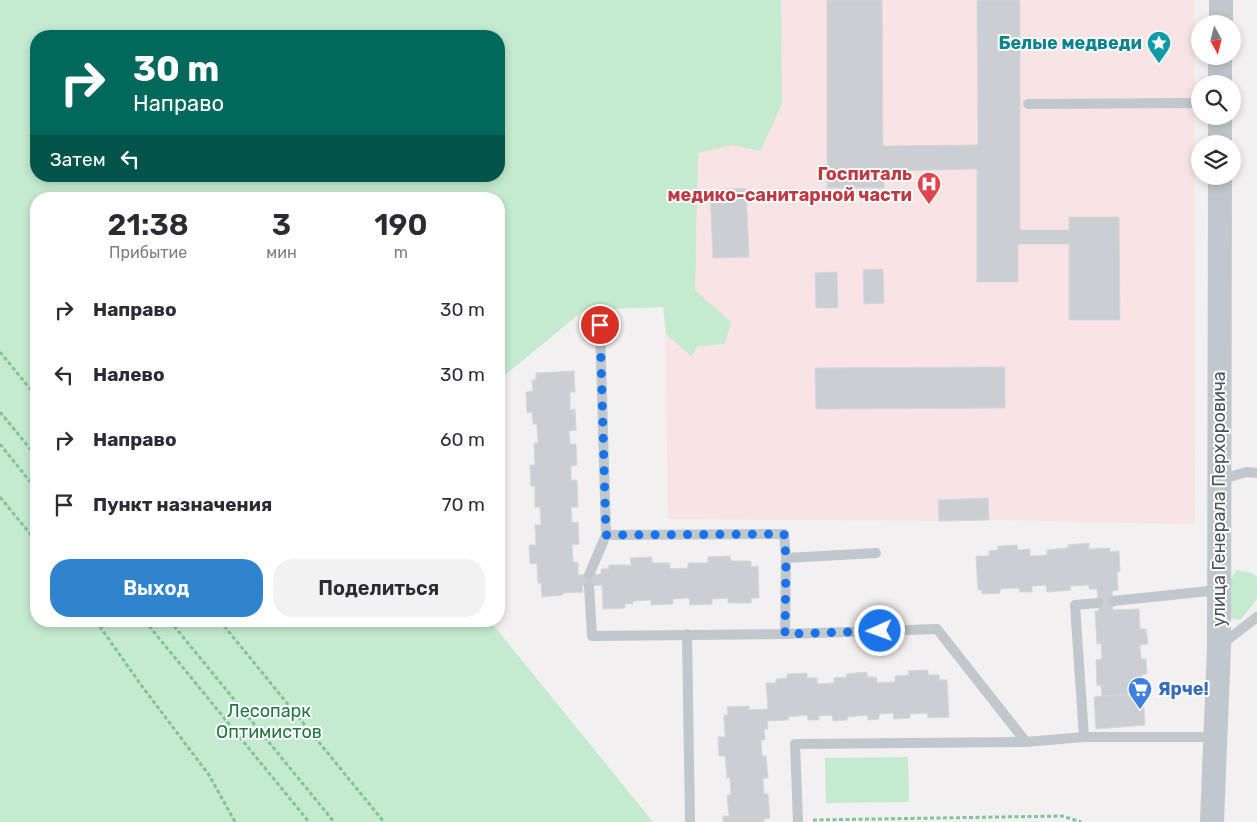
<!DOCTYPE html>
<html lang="ru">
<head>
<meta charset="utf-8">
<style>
  :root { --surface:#fff; --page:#f2f2f3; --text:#2b2b33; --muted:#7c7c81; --accent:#2f84cd }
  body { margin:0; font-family:Rubik,sans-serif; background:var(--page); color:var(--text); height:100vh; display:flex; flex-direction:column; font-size:19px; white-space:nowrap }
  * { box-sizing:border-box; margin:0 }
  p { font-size:16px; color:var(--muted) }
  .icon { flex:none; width:28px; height:28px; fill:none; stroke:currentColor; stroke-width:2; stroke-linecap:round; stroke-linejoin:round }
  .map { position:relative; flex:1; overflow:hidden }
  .details { position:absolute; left:30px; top:192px; width:475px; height:435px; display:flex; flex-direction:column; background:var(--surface); border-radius:20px; box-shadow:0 2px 8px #0003 }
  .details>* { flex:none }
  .guide { position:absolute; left:30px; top:30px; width:475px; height:152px; border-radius:20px; box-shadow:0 2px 8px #0003; background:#00695c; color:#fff; overflow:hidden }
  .needle { width:32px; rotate:173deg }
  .fabs { position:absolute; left:1191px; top:15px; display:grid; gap:10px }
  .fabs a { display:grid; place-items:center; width:50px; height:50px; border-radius:50%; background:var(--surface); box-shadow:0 2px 8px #0003; font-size:25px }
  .pin { position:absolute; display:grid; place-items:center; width:42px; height:42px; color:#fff; margin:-21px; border:2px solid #fff; border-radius:50%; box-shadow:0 1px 5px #0007 }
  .me { position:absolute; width:55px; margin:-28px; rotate:268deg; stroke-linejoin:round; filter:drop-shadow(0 0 4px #0008) }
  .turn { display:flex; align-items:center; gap:18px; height:105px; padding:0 20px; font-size:22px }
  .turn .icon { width:65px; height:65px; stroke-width:2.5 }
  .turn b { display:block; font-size:35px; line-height:42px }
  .then { display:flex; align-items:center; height:48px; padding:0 20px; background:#0003; gap:10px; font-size:19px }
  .eta { display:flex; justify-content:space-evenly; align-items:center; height:85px; text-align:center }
  .eta b { font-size:30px; font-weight:600; line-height:35px }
  .action { display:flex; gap:10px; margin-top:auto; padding:10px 20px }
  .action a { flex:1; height:58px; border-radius:20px; background:var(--accent); color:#fff; font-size:20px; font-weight:600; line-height:58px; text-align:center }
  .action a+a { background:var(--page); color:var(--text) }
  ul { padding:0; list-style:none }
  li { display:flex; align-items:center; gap:15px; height:65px; padding:0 20px }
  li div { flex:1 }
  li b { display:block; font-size:19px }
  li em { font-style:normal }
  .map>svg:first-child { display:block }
  .medical { fill:#f8e4e4 }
  .green { fill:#c4eacf; fill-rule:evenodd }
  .building { fill:#cbced2; stroke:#d5d7db }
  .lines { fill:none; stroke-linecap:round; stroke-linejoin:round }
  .path { stroke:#80c49c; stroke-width:3; stroke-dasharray:4 2.5; stroke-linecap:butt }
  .service { stroke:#c0c8cd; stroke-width:10 }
  .tertiary { stroke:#c0c8cd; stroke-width:24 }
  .route { stroke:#1a73e8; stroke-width:9; stroke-dasharray:0 16.2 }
  .labels { text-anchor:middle; stroke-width:4; stroke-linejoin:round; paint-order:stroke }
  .culture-label { font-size:18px; font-weight:bold; fill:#0d838f; stroke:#fff; text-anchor:end }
  .health-label { font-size:18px; font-weight:bold; fill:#be3a42; stroke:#fff; text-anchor:end }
  .street-label { font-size:18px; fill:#4a555b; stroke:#fff }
  .shop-label { font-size:18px; font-weight:bold; fill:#366cbe; stroke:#fff; text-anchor:start }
  .park-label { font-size:18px; fill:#237543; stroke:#fff }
</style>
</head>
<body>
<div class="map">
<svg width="1257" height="822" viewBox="0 0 1257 822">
  <rect width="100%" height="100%" fill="#f2f0f0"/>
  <path class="medical" d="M661,0H1194L1195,524L989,520L939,521L668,519Z"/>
  <g class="green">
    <path d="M0,0H781L782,104L760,151L732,145L698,153L695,290L731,322L725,344L698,346L691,356L666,334L663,307L584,310L499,380V199H36V621H490L653,822H0ZM36,36H499V176H36Z"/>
    <path d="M1236,570L1252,573L1257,577V598L1254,603L1240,620L1229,618L1230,582Z"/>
    <path d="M908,757L909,802L826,803L825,758Z"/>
  </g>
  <g class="building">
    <path d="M827,0H882L883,146L978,145L977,0H1020V230H1069V217H1119L1120,320H1069V244H1018V282H977V169L884,171V188H827Z"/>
    <path d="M746,188L749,257L713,258L710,190Z"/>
    <path d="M883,269L884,303L864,304L863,270Z"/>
    <path d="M837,272L838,308H816L815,273Z"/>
    <path d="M1005,367V408L816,409L815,368Z"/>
    <path d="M574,371L575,392H570V410L575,409L576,430L569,431L570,444H576L577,465L571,466V480H577L578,507H571L572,523L578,522L579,544L572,545L573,562H578V575L601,574V569H609V565H631L630,558L652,557V563H670V569L688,568V563H708V557L730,556L731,561H751V567L758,566L759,598H751V603H728V598L712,599V604L690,605L689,598L673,599V604L651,605V600L633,601V604H625V608L603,609L602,585L582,586L583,592L563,593V595L542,597L541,583H538L537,563L530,564L529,545H536L535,525H541L540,507H535V486H531L530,465H535L534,443H538L537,424H533L532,412L527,413L526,392L533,391L532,380H536V373Z"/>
    <path d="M988,498L989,520L939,521L938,500Z"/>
    <path d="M1089,543V549L1110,548V552L1119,551L1120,572H1117L1118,590L1112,591L1113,610L1139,609L1140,629H1146L1148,644L1140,645L1141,659H1146L1147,674H1142L1143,693L1102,696L1101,685L1097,686L1096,660L1102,659L1101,643L1097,644L1095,611H1099L1097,589H1089V585L1070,586L1071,590L1047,592L1046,585L1032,586V592H1020L1019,588L1000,589V593L982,594V590H978L976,556H989V551L998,550V546L1017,545L1018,550L1030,549V556L1047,555V550L1068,548V545Z"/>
    <path d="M928,670V675H939V680H947L949,717L928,718L927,713L910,714V718L894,719L893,713L879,714V719L868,720L867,715L847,717V720L833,721L832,715L819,716V720H808L807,715L788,717V720L767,721L768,729H764L765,740H761L762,756H766L768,778H763L764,794H768L770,818L764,819V822H723V816H729L727,795H731L730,777L727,778L725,756H719L718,737H725L724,715H728L727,707L749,706V710L768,709L766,683H776V679L787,678V674L807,673V678H817V684L834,683V678L847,677L846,674L867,672V677H876L877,683L895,682V676L909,675L908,671Z"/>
    <path d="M1143,693L1145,725L1096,729L1094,697Z"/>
  </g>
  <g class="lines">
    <g class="path">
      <path d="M0,352L36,396"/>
      <path d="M0,412L36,456"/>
      <path d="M0,444L36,489"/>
      <path d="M0,497L36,541"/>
      <path d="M96,621L141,685L209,775L235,822"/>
      <path d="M145,621L309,822"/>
      <path d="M170,621L334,822"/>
      <path d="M220,621L384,822"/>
      <path d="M813,820L1062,816L1081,822"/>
    </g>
    <g class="service">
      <path d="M1028,104L1200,103"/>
      <path d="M600,325L606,535L784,534L786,558L785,634"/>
      <path d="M1219,480L1246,472L1257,473"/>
      <path d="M786,558L876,553"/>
      <path d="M589,575L606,535"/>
      <path d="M589,586L592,636L785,634L937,629L1026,742"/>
      <path d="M1113,601L1219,590"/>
      <path d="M687,634L690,822"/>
      <path d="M1222,644L1257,617"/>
      <path d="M1084,737L1075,605L1098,603"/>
      <path d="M798,821L795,744L1026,742L1084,737H1215"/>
    </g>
    <g class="tertiary">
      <path d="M1221,24V0"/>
      <path d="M1220,84V56"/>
      <path d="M1220,144V116"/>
      <path d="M1212,822L1219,646L1220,176"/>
    </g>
  </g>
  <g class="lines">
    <path class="route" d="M600,325L606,535L784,534L786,558L785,634L880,631"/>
  </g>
  <defs>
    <symbol id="sight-pin" viewBox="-11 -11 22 30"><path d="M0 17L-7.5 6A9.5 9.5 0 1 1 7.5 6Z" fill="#0f9aa8" stroke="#fff"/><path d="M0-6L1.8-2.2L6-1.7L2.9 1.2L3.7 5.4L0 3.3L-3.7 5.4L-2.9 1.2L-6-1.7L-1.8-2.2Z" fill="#fff"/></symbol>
    <symbol id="hospital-pin" viewBox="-11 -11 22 30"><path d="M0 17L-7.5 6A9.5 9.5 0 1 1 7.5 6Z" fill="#e0444e" stroke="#fff"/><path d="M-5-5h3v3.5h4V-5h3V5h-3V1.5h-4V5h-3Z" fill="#fff"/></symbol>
    <symbol id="supermarket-pin" viewBox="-11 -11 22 30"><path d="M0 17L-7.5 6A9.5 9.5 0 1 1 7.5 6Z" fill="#3f7fe0" stroke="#fff"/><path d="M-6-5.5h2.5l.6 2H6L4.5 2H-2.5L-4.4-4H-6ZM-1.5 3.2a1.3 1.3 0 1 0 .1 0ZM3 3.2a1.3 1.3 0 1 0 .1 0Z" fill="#fff"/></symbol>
  </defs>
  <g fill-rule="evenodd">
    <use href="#sight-pin" x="1145" y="29" width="28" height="38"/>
    <use href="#hospital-pin" x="915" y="170" width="28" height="38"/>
    <use href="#supermarket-pin" x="1126" y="675" width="28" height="38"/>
  </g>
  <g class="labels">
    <g class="culture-label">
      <text x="1142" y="49">Белые медведи</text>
    </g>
    <g class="health-label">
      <text x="912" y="180">Госпиталь<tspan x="912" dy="21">медико-санитарной части</tspan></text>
    </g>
    <g class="street-label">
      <text transform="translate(1219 499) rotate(-90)" y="6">улица Генерала Перхоровича</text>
    </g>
    <g class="shop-label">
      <text x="1158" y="695">Ярче!</text>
    </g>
    <g class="park-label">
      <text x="269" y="717">Лесопарк<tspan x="269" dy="21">Оптимистов</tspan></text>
    </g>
  </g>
</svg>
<div class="fabs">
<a><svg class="needle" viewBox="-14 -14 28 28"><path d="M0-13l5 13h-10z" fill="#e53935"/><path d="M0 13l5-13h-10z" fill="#7c7c81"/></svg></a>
<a><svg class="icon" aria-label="search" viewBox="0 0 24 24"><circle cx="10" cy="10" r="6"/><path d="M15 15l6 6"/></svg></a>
<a><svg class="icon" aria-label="layers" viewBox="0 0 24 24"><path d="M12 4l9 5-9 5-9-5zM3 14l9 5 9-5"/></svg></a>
</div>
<div class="pin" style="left:600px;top:325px;background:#d93025"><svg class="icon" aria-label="arrive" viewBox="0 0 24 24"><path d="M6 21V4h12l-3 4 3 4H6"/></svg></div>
<svg class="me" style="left:880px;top:631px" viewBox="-20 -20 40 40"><circle r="17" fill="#1a73e8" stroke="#fff" stroke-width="3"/><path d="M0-11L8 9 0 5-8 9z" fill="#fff"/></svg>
<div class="guide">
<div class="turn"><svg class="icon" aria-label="right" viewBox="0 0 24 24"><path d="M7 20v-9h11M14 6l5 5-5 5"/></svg><div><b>30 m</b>Направо</div></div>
<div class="then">Затем<svg class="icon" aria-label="left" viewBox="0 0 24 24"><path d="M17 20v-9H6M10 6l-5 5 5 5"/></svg></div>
</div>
<section class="details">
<div class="eta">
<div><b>21:38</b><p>Прибытие</p></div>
<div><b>3</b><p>мин</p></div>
<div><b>190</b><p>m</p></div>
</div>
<ul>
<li><svg class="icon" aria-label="right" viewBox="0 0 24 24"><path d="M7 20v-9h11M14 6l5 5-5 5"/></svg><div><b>Направо</b></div><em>30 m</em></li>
<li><svg class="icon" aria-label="left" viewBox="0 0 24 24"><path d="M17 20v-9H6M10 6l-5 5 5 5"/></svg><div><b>Налево</b></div><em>30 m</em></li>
<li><svg class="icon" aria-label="right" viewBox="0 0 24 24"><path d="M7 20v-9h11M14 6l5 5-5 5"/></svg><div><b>Направо</b></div><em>60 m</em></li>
<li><svg class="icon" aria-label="arrive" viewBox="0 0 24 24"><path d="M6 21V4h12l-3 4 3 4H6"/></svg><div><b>Пункт назначения</b></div><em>70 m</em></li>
</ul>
<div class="action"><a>Выход</a><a>Поделиться</a></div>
</section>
</div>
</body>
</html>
